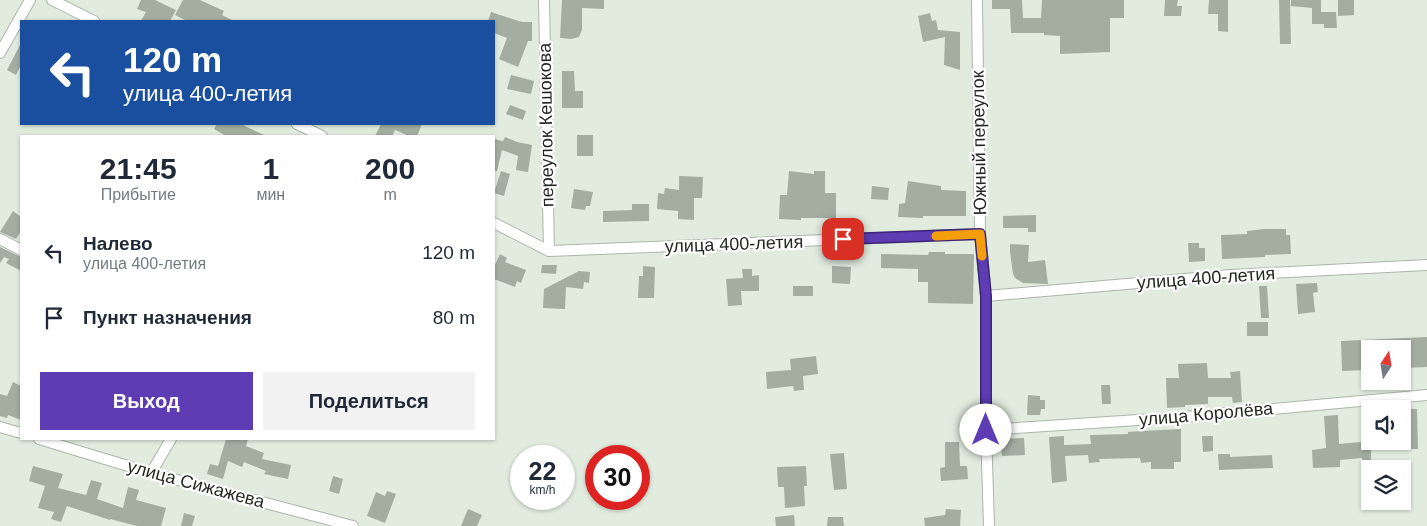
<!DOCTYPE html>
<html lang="ru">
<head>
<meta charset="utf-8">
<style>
  :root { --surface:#fff; --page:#f2f2f3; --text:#1f2937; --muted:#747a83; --accent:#5e3cb4 }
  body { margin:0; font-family:Arial,sans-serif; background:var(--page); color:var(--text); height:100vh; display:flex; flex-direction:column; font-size:19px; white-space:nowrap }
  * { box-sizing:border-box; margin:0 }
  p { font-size:16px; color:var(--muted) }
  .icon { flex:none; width:28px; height:28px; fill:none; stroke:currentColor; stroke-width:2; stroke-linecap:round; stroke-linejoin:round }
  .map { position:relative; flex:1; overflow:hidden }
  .details { position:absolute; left:20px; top:135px; width:475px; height:305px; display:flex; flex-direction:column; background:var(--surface); border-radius:0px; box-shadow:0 1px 4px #0004 }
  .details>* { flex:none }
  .top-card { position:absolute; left:20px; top:20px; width:475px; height:105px; border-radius:0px; box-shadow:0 1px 4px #0004; background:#1a4fa0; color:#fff; overflow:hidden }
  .needle { width:32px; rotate:12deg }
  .controls { position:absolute; left:1361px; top:340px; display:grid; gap:10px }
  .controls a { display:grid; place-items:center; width:50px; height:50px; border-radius:0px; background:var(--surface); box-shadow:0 1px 4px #0004; font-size:25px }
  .speed { position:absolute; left:510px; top:445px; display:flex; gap:10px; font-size:25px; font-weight:700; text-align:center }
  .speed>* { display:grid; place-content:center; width:65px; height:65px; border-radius:50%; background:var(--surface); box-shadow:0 1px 4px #0004; line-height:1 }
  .speed small { font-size:12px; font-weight:400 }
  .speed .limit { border:8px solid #d22; background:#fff; color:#111 }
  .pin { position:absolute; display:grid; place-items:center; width:42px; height:42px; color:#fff; margin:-21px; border-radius:10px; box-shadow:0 2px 8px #0006 }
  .me { position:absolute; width:55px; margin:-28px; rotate:0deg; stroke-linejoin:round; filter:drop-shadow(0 0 4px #0008) }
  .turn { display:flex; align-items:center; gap:18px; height:105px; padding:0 20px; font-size:22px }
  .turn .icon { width:65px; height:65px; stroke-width:2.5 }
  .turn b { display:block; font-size:35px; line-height:42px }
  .eta { display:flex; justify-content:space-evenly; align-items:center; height:85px; text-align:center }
  .eta b { font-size:30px; font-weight:800; line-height:35px }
  .action { display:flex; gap:10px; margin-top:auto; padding:10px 20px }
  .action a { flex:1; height:58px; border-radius:0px; background:var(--accent); color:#fff; font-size:20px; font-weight:800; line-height:58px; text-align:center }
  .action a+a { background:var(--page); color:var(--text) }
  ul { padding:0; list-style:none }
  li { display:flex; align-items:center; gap:15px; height:65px; padding:0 20px }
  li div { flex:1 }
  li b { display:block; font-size:19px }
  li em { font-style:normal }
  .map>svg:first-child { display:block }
  .building { fill:#a3aea1 }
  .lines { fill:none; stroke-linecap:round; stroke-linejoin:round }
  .minor-casing { stroke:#abb6a9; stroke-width:12 }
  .minor { stroke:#fff; stroke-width:10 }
  .route-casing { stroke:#3d2775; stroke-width:12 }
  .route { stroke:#5e3cb4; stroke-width:9 }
  .slow { stroke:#f59e0b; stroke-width:9 }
  .labels { text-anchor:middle; stroke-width:4.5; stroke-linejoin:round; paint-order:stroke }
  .street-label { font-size:18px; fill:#242823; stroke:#fff }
</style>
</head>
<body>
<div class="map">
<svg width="1427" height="526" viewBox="0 0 1427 526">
  <rect width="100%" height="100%" fill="#e1ecdf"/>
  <g class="building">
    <path d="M141,0H155L176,10L170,21H141L146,12L137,9Z"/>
    <path d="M183,0H200L224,11L222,15L234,21H187L175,15Z"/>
    <path d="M562,0H604V9L582,8V30L579,37L571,39L560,38Z"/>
    <path d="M992,0H1022L1023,18H1041L1042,0H1124V18H1110V52L1060,54V36L1044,35V33H1011L1010,9H992Z"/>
    <path d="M1165,0H1178L1177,6H1182L1181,16H1164Z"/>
    <path d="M1209,0H1228V32L1218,31V14H1208Z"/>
    <path d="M1279,0H1290L1291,44H1280Z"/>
    <path d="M1291,0H1321V12H1336L1337,28H1324V24H1312V8L1291,6Z"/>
    <path d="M1338,0H1354V15L1338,16Z"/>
    <path d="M491,12L522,22H532V41H528L518,67L499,59L507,38L494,33V21H488Z"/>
    <path d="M930,13L932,21L936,20L938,30L960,32V70L944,65L945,37L923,42L918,16Z"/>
    <path d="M21,43V65L16,75L7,70Z"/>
    <path d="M562,71H574L575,91H583V108H562Z"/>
    <path d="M511,75L534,81L531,94L507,89Z"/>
    <path d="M510,105L526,111L523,120L506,114Z"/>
    <path d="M217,124H241L266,136H226L214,129Z"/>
    <path d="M381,124H422L417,136H409L395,130L392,136H375Z"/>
    <rect x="577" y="135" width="16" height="21"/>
    <path d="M505,137L517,142L532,145L528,172L516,170L518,156L502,150L497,171H494V139L503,141Z"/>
    <path d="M501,171L510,174L504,196L494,193Z"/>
    <path d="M789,171L814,174V171H825V193H836V218H801V220L779,219L780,195H787Z"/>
    <path d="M679,176L703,177L702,198H694V220L678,219V211L657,209L658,193L664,194L665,188L679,190Z"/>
    <path d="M908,181L941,186V190L966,191V216H923V218L898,217L899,204L905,203Z"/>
    <path d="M872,186L889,188L888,200L871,199Z"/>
    <path d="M574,189L593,192L590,206H586L585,210L571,208Z"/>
    <path d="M632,204H649V221L603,222V211L632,210Z"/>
    <path d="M13,211L21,217V231L16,239L0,232Z"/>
    <path d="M1036,215V232H1028V228H1003V216Z"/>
    <path d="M1264,229H1286V235H1290L1291,254L1265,255V257L1222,259L1221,235L1247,234V231Z"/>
    <path d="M1188,243H1199V248H1205V261L1189,262Z"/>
    <path d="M1010,244L1029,245L1028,262L1045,260L1048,284L1023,283L1015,278L1013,274L1010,252Z"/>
    <path d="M0,247L21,257V271L6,263L9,259L4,257L0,263Z"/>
    <path d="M929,252H945V254H974L973,304L928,303V282H918V269L881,268V254L928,255Z"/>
    <path d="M500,254L507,258L505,262L526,270L521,283L517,281L515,287L494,279V267Z"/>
    <path d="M542,265H557L556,274L541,273Z"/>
    <path d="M643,266L655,267L654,298H638L639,276H643Z"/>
    <path d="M832,266L851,267L850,284L832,283Z"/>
    <path d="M742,269H752V276L759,275V291H741L742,305L728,306L726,279L743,278Z"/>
    <path d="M579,271L590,272L589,283L584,282L583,289L566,287L565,309L543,308L544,289Z"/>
    <path d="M1317,283L1318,292L1313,293L1315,312L1298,314L1296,284Z"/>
    <rect x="793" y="286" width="20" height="10"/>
    <path d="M1259,286H1267L1269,318H1261Z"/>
    <rect x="1247" y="322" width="21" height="14"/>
    <path d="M1427,337V367L1402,368V349H1370V370L1342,371L1341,341Z"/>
    <path d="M816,356L818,374L803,376L804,390L794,391L793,386L767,389L766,372L791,370L790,359Z"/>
    <path d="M1207,363L1208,378H1231L1230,372L1240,371L1242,402L1233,403L1232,397H1208V404L1185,405V407L1167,408L1166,378H1179L1178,364Z"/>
    <path d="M13,382L21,386V420L8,415L7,418L0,416V394L7,396Z"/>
    <path d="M1101,385H1110L1111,404H1102Z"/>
    <path d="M1028,395L1040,396V400H1045V409H1041L1040,415H1027Z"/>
    <path d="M1405,409H1417L1418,449H1402V422H1405Z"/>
    <path d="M1338,415L1339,444L1371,441V464L1362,463V458L1340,460V467L1313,468L1312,450L1326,448L1324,416Z"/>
    <path d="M1181,429V462H1174V469H1151V462L1141,463L1140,458L1099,459L1100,462L1089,463L1088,455L1065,456L1067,481L1052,483L1049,437L1064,436V445L1091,444L1090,435L1128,434V432L1140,431Z"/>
    <path d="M1202,436H1213V451L1203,452Z"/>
    <path d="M1024,438L1025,455L1002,456L1001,439Z"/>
    <path d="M226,439H248L246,446L264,453L262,459L291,465L288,479L264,474L266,471L244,462L242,467L228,461L223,479L207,474L210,464L218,466Z"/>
    <path d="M945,442H959L960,466H967L968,479L941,481L940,468L945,467Z"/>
    <path d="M844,453L847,489L834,490L830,454Z"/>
    <path d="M1218,454H1230V457L1272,455L1273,468L1219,470Z"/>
    <path d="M33,466L63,474L58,488L86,495L91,480L102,483L97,499L123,508L128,487L139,490L136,500L166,508L161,526H137L110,519V520L67,506L61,522L51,519L54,512L38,508L45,486L29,481Z"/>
    <path d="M806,466L807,486H804L805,506L785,508L784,487H778L777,467Z"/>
    <path d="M333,476L343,479L339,494L329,491Z"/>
    <path d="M387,491L396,494L385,523L367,516L376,492L385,496Z"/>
    <path d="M468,509L482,515L477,526H461Z"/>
    <path d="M946,509L961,510L960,526H925L924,518L945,515Z"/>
    <path d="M184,513L195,516L192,526H181Z"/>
    <path d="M794,515L795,526H776L775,517Z"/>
    <path d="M828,517H843L844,526H827Z"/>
  </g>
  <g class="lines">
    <defs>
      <g id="minor">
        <path d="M52,0L94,21"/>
        <path d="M544,0L549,251"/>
        <path d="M977,0L980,234L986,296V430L989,526"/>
        <path d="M0,53L30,0"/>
        <path d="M297,124L322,136"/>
        <path d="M494,223L549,251L980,234"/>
        <path d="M0,239L21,250"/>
        <path d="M986,296L1231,275L1427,265"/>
        <path d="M0,427L21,433"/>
        <path d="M986,430L1184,417L1427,395"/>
        <path d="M39,439L151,473L353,526"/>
        <path d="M151,473L171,439"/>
      </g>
    </defs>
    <use href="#minor" class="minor-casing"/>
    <use href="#minor" class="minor"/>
  </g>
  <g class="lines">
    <defs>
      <path id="route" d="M843,239L980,234L986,296V430"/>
    </defs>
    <use href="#route" class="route-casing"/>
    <use href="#route" class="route"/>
    <path class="slow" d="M936,236L980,234L982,256"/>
  </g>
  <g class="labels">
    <g class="street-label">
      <text transform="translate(546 125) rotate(-91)" y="6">переулок Кешокова</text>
      <text transform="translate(979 143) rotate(-91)" y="6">Южный переулок</text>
      <text transform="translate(734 244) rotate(-2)" y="6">улица 400-летия</text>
      <text transform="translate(1206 278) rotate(-4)" y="6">улица 400-летия</text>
      <text transform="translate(1206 414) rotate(-5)" y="6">улица Королёва</text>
      <text transform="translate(196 484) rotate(15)" y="6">улица Сижажева</text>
    </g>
  </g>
</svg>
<div class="controls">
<a><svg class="needle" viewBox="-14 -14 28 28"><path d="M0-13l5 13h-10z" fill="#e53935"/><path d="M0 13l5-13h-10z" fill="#747a83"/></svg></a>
<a><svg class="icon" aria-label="sound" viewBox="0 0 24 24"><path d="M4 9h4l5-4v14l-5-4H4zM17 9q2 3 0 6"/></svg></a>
<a><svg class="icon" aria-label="layers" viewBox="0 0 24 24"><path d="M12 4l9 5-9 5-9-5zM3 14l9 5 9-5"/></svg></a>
</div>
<div class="speed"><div>22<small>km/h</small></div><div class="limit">30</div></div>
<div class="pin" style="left:843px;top:239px;background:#d93025"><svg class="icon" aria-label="arrive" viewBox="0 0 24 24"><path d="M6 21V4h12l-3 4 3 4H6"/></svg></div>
<svg class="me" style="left:986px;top:430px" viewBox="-20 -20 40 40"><circle r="19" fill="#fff"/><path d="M0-13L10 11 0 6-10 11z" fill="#5e3cb4"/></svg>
<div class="top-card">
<div class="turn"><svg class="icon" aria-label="left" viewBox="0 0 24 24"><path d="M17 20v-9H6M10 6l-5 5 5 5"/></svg><div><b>120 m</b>улица 400-летия</div></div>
</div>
<section class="details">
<div class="eta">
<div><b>21:45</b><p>Прибытие</p></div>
<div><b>1</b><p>мин</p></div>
<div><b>200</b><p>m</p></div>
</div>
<ul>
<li><svg class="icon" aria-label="left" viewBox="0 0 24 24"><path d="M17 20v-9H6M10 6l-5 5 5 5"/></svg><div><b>Налево</b><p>улица 400-летия</p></div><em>120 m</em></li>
<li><svg class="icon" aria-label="arrive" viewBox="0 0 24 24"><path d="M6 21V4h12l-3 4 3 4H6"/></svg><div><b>Пункт назначения</b></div><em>80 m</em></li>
</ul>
<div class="action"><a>Выход</a><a>Поделиться</a></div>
</section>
</div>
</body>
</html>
